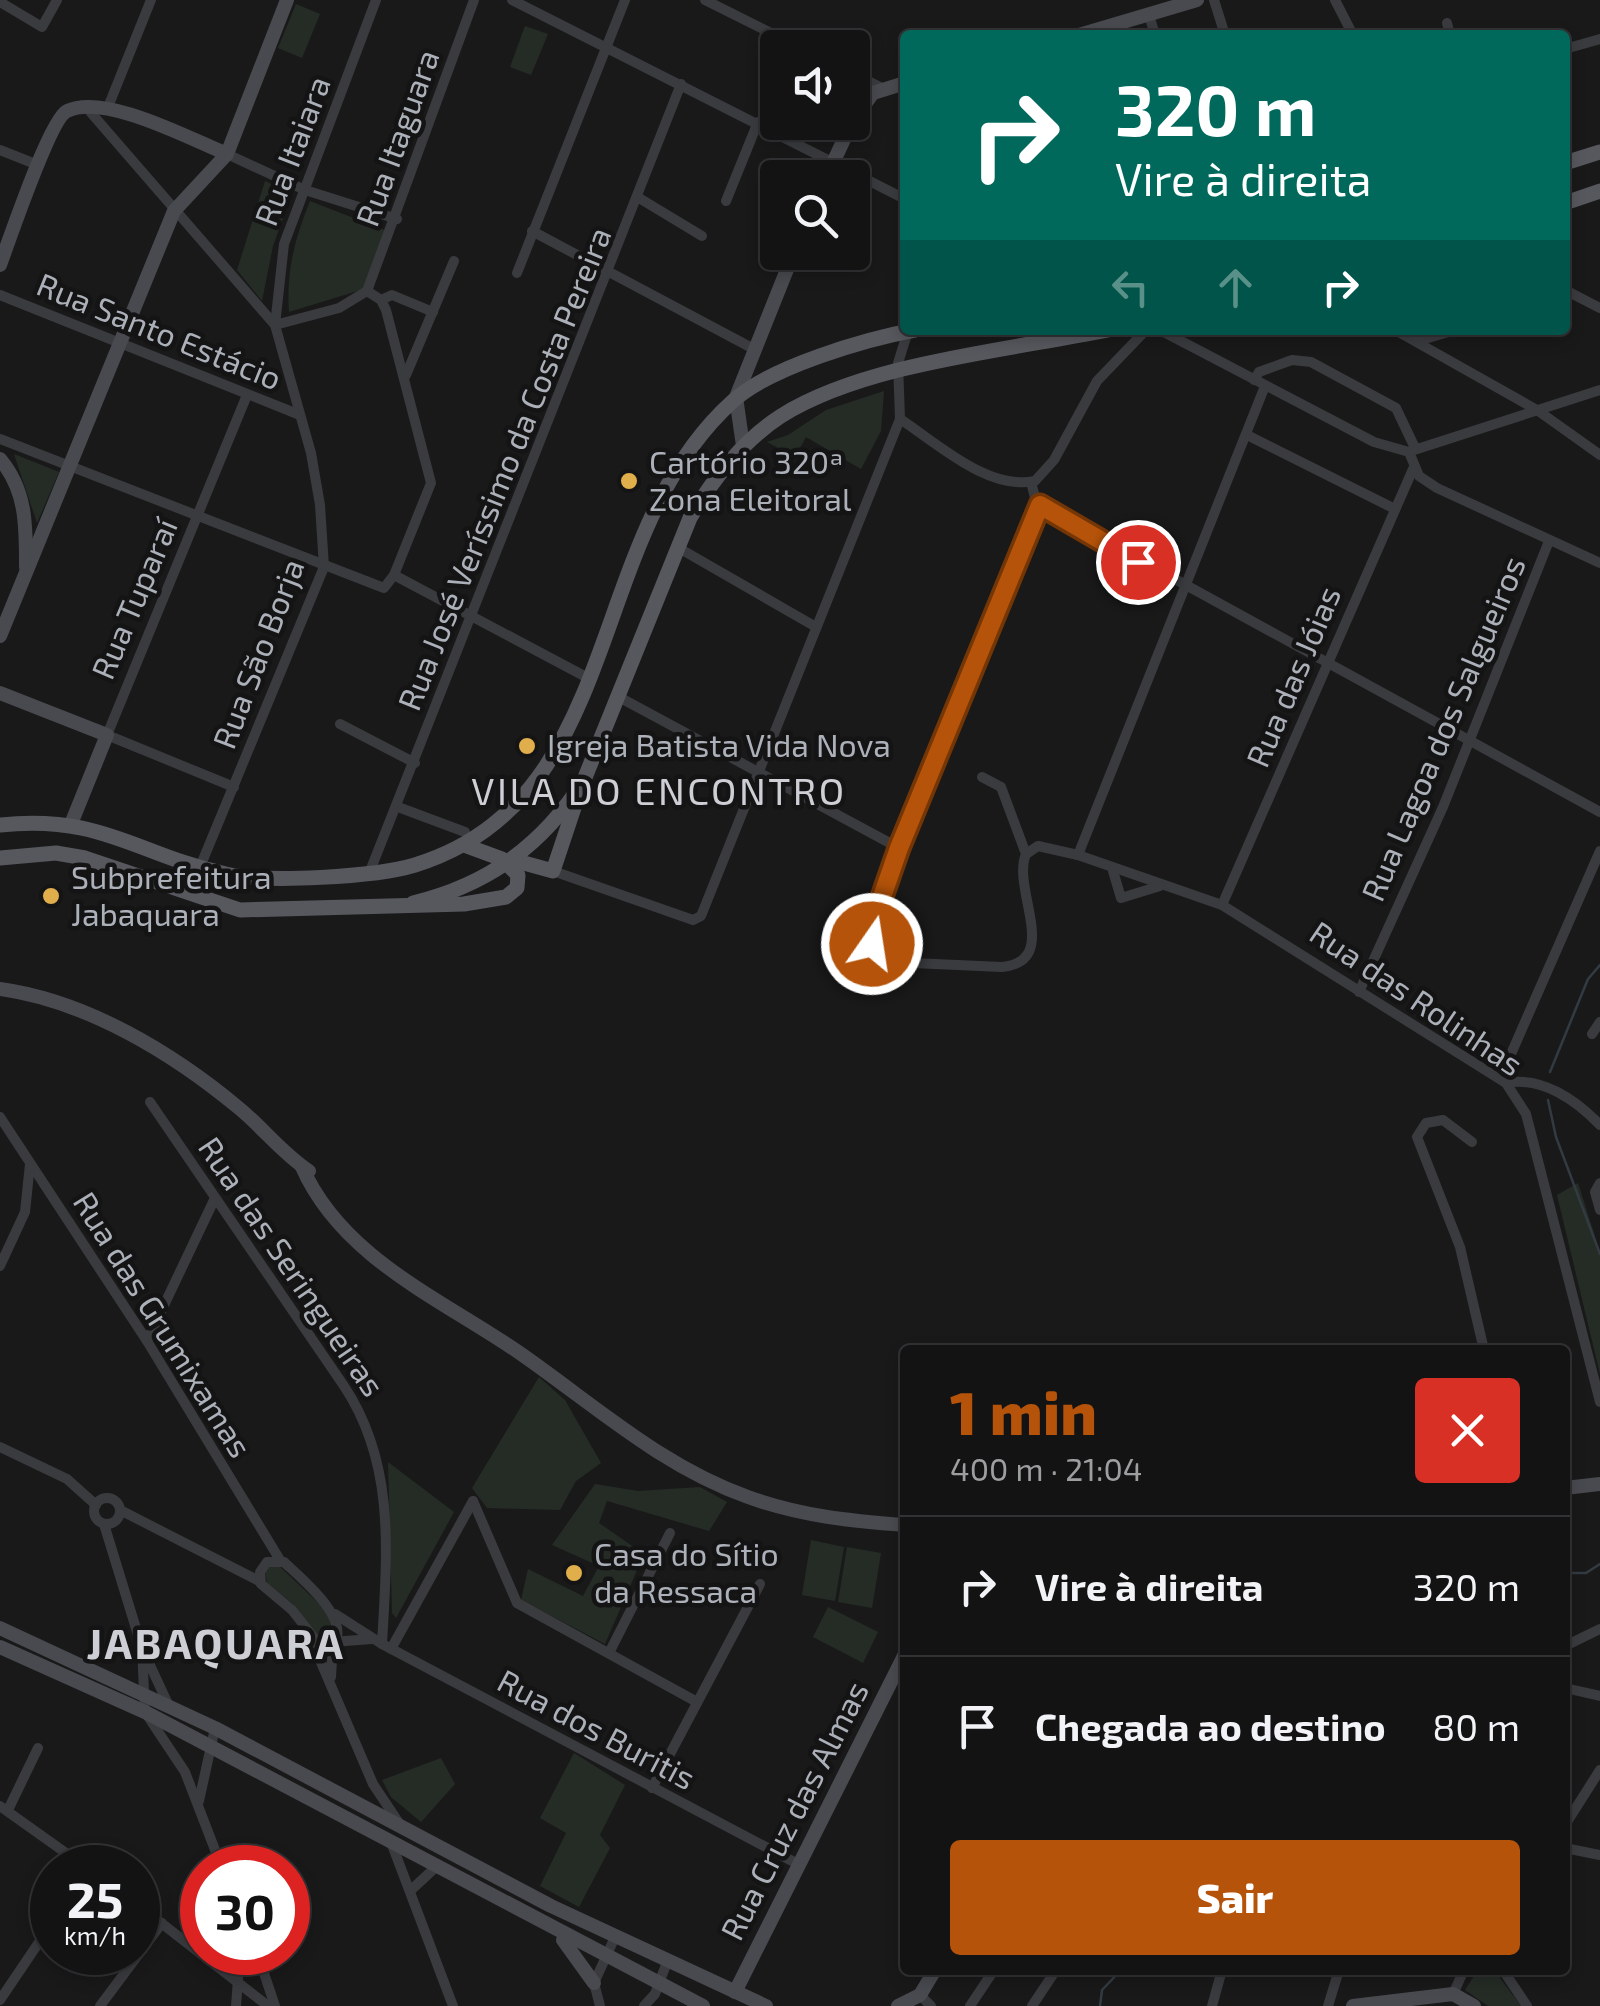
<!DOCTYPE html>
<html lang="pt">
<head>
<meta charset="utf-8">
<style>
  :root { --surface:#131314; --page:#202022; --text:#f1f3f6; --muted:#9d9ea0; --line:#323234; --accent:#b45309 }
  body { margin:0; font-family:"Exo 2",sans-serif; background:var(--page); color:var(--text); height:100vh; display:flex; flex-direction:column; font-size:38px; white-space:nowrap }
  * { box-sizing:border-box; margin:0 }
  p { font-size:32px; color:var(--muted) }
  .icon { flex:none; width:55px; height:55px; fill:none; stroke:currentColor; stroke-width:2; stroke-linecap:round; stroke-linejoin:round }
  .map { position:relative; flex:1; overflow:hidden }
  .drawer { position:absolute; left:900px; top:1345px; width:670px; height:630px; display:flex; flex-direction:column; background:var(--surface); border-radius:10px; box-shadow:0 5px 15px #0003,0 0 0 2px var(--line) }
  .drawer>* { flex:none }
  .banner { position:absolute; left:900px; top:30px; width:670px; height:305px; border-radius:10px; box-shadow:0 5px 15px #0003,0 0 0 2px var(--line); background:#00695c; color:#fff; overflow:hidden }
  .controls { position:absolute; left:760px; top:30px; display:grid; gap:20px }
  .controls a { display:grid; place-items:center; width:110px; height:110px; border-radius:10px; background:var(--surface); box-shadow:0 5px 15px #0003,0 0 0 2px var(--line); font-size:50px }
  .speed { position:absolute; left:30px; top:1845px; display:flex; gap:20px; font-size:50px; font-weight:700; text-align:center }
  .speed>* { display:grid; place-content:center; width:130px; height:130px; border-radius:50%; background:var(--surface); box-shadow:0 5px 15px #0003,0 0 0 2px var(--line); line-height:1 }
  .speed small { font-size:25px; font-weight:400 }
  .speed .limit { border:15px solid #d22; background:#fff; color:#111 }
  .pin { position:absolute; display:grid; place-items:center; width:85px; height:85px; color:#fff; margin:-42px; border:5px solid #fff; border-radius:50%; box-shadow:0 2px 10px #0007 }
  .me { position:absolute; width:110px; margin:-55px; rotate:13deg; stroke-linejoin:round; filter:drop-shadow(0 0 8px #0008) }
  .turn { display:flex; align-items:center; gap:35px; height:210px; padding:0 50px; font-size:45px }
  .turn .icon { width:130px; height:130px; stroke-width:2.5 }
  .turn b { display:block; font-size:70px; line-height:85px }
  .lanes { display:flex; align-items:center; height:95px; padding:0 50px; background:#0003; justify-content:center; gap:50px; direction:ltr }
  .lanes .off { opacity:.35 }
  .round { display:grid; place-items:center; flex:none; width:105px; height:105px; border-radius:10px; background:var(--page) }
  .headline { display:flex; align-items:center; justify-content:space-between; height:170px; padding:0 50px }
  h1 { font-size:60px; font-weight:800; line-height:75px; color:var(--accent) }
  .primary-button { display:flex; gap:20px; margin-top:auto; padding:20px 50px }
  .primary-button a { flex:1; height:115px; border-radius:10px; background:var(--accent); color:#fff; font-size:40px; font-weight:800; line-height:115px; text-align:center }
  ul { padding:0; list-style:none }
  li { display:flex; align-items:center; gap:30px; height:140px; padding:0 50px; border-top:2px solid var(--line) }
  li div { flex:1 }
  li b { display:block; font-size:38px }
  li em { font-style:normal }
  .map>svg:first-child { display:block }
  .green { fill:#252c26 }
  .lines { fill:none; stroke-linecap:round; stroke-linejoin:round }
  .stream { stroke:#333b42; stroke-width:2.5 }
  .street { stroke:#3a3b3f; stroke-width:10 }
  .secondary { stroke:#484a4f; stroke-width:14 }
  .primary { stroke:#56585e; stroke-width:15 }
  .route-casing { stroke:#753606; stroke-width:25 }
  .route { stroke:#b45309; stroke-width:18 }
  .poi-dot { fill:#e0ae4b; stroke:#141415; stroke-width:4 }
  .labels { text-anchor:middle; stroke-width:9; stroke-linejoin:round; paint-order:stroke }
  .street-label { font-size:32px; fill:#acb0b9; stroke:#141415 }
  .poi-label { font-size:32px; fill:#acb0b9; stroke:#141415; text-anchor:start }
  .quarter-label { font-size:38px; letter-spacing:2.5px; fill:#cdcfd5; stroke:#141415 }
  .district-label { font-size:42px; font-weight:bold; letter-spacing:2.5px; fill:#cdcfd5; stroke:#141415 }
</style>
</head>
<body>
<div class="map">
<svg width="1600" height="2006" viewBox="0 0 1600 2006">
  <rect width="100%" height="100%" fill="#19191a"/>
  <g class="green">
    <path d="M296,4L320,14L302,58L278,48Z"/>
    <path d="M525,26L548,34L531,75L510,67Z"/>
    <path d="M265,181L292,193L273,246L262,301L237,270Z"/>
    <path d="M310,201L387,231L364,289L289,312C286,271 295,238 310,201Z"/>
    <path d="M884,391L881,431L861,469L806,437L795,457L767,442L788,435L826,410Z"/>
    <path d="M14,454L59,472L37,523Z"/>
    <path d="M1578,1183L1600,1252V1374L1557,1195Z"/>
    <path d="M539,1377L565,1400L601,1463L576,1481L560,1510L487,1508L472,1488Z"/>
    <path d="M388,1462L454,1512L396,1618L392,1613Z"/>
    <path d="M595,1484L638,1491L700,1487L727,1502L709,1531L607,1501L599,1523L644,1554L605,1644L521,1600L528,1569L583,1596L599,1566L552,1545Z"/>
    <path d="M811,1540L844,1547L835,1601L802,1595Z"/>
    <path d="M847,1547L881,1553L872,1608L838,1602Z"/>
    <path d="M276,1563L332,1616L334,1630L328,1638H318L293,1604L267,1583L265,1570Z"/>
    <path d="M828,1607L878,1632L863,1663L813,1637Z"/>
    <path d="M574,1753L625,1785L600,1835L610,1848L579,1907L540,1886L566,1833L540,1818Z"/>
    <path d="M441,1758L455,1784L421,1822L391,1797L382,1780Z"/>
    <path d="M1478,1970H1494L1521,2006H1488L1465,1990Z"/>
  </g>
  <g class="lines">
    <g class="stream">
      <path d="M1550,1072L1588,979L1600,965"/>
      <path d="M1548,1100L1556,1137L1600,1254"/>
      <path d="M1565,1573H1586L1600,1564"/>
      <path d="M1100,2006L1102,1990L1121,1970"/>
    </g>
    <g class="street">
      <path d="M512,0L905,199"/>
      <path d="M705,0L801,48"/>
      <path d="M1214,0L1225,35"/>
      <path d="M1335,0L1353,35"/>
      <path d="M0,2L42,27L57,0"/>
      <path d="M1149,15L1155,35"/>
      <path d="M1447,23L1450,35"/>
      <path d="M1565,49L1600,39"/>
      <path d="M852,73L884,89"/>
      <path d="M86,107L275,325L311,453L320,505L324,567L200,867"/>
      <path d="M108,107L151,0"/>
      <path d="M0,150L38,165"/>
      <path d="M227,154L305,190L397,219"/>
      <path d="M639,198L702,236"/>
      <path d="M726,201L758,122"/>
      <path d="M532,231L752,348"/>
      <path d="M517,273L625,0"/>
      <path d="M1565,290L1600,308"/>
      <path d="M367,291L339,308L275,325L284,244L376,0"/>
      <path d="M367,291L474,0"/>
      <path d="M0,295L300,415"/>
      <path d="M381,300L392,295L433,312"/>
      <path d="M1160,330L1374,442L1409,452L1419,476L1437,488L1600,563"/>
      <path d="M1395,330L1537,410L1600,455"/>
      <path d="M1418,341L1455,330"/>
      <path d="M406,375L454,261"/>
      <path d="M1254,380L1259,372L1292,360L1311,362L1396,408L1415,448"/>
      <path d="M900,419C937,443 988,491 1035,481L1054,460L1097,381L1146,330"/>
      <path d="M1247,435L1393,508"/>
      <path d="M0,439L384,588L394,575L431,483L386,310L381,300L367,291"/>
      <path d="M1411,451L1600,390"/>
      <path d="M1040,505L1600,812"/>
      <path d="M677,547L816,627"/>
      <path d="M394,575L588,678"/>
      <path d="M617,696L899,848"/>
      <path d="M340,724L415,763"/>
      <path d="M982,777L1001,787L1026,854C1011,889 1062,961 1002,967L890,962L872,944L875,917L899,848L1039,513L1031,482"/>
      <path d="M234,787L107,735L247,395"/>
      <path d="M398,807L465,832"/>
      <path d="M1026,854L1038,846L1078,855L1222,905L1506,1083L1526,1114L1600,1402"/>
      <path d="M1078,855L1265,386"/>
      <path d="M370,871L681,84"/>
      <path d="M553,871L693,920L701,916L900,419L898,363L908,331"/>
      <path d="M1113,871L1121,898L1160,886"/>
      <path d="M1222,905L1413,469"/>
      <path d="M1359,992L1443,807L1549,541"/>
      <path d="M1592,1034L1600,1022"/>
      <path d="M1500,1079L1600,851"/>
      <path d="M1506,1083C1542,1076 1576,1100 1600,1125"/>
      <path d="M150,1102L344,1386C396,1464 387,1554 382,1644"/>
      <path d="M0,1117L147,1341L280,1560"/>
      <path d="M1472,1142L1443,1120L1426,1123L1417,1137L1460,1247L1484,1350"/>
      <path d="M1600,1183L1595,1192L1600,1210"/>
      <path d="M0,1266L25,1212L30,1164"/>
      <path d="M147,1341L215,1198"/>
      <path d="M0,1447L67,1479L96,1505"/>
      <circle cx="107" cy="1511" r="13"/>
      <path d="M473,1501L517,1603L697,1702"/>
      <path d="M120,1510L259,1581"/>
      <path d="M104,1524L142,1648L169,1706"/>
      <path d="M335,1614L382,1644L796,1863"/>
      <path d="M311,1639L373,1784L401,1826"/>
      <path d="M336,1641C346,1615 303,1580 284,1562H267L260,1572L261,1584L292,1610L318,1643L372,1639"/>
      <path d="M1565,1646L1600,1629"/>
      <path d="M142,1648L145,1712L185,1772L222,1868"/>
      <path d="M391,1649L473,1501"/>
      <path d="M609,1653L670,1533"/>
      <path d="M331,1677L333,1644"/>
      <path d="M1565,1688L1600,1696"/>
      <path d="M652,1788L760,1584"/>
      <path d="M199,1801L215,1728"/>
      <path d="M0,1806L87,1868"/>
      <path d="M8,1810L38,1748"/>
      <path d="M1565,1825L1600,1770"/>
      <path d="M391,1842L453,2006"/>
      <path d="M1565,1848L1600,1855"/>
      <path d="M410,1891L437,1866"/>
      <path d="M138,1905L268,2006"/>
      <path d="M257,1952L275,2006"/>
      <path d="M1503,1970L1527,2006"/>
      <path d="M1453,1994L1464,1970"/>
      <path d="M920,1995L931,2006"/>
      <path d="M0,2000L52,1923"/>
      <path d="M100,2006L162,1923"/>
      <path d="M236,2006L240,1952"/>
      <path d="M600,2006L594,1983L615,1937"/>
      <path d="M644,2006L655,1994L667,1962"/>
      <path d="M970,2006L994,1970"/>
      <path d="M1032,2006L1056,1970"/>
      <path d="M1212,2006L1222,1970"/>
      <path d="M1328,2006L1339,1970"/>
    </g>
    <g class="secondary">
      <path d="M1079,35L1197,0"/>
      <path d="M852,122L873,93L905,83"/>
      <path d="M826,178L852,122"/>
      <path d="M0,265C9,241 50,119 67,111C105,93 190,139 227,154"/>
      <path d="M743,446L736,397L794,252"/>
      <path d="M0,459C27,491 26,527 26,567"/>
      <path d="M0,636L174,211L227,154L287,0"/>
      <path d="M0,693L107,735L71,824"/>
      <path d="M0,989C87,1001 173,1053 240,1109C263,1128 283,1154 309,1171"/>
      <path d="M302,1167C343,1260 446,1301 524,1356C598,1408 662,1466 748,1497C800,1516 851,1521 905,1525"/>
      <path d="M1565,1488L1600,1484"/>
      <path d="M0,1628L215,1728L551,1906L766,2006"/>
      <path d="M0,1647L145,1712L703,2006"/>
      <path d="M563,1940L594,1983"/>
      <path d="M735,1992L905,1654"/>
      <path d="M898,2006L920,1995L935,1970"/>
      <path d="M1353,2006L1453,1994L1474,2006"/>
    </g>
    <g class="primary">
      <path d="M1565,163L1600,152"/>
      <path d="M1565,203L1600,191"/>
      <path d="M0,825C102,814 137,855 226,874C266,883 376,877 415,865C628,799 582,536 733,401C770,367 866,339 915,330"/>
      <path d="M0,858L56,853L85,858L240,910L464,904L506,897L517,888L518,875L502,859L464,845"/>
      <path d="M513,860L553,871L576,802"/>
      <path d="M413,903C488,885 543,845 584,780L690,518C713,479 742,441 781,416C865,363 1010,350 1108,330"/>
    </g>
  </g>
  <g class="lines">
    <defs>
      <path id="route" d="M872,944L875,917L899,848L1040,505L1138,562"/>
    </defs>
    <use href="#route" class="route-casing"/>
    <use href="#route" class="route"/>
  </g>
  <g class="poi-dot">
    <circle cx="629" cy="481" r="10"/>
    <circle cx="527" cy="746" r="10"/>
    <circle cx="51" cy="896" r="10"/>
    <circle cx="574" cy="1573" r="10"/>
  </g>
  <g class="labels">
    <g class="street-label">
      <text transform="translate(398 138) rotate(-70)" y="11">Rua Itaguara</text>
      <text transform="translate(293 151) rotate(-69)" y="11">Rua Itaiara</text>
      <text transform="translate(159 332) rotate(22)" y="11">Rua Santo Estácio</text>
      <text transform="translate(505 469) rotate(-68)" y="11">Rua José Veríssimo da Costa Pereira</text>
      <text transform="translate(135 599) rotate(-67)" y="11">Rua Tuparaí</text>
      <text transform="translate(259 654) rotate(-69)" y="11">Rua São Borja</text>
      <text transform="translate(1294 677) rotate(-67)" y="11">Rua das Jóias</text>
      <text transform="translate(1444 729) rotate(-67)" y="11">Rua Lagoa dos Salgueiros</text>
      <text transform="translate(1416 999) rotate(34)" y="11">Rua das Rolinhas</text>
      <text transform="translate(291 1267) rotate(56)" y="11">Rua das Seringueiras</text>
      <text transform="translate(162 1325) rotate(58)" y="11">Rua das Grumixamas</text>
      <text transform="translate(596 1730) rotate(28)" y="11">Rua dos Buritis</text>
      <text transform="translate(795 1811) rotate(-63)" y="11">Rua Cruz das Almas</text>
    </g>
    <g class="poi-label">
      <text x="649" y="474">Cartório 320ª<tspan x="649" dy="37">Zona Eleitoral</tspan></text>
      <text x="547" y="757">Igreja Batista Vida Nova</text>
      <text x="71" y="889">Subprefeitura<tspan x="71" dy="37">Jabaquara</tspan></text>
      <text x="594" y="1566">Casa do Sítio<tspan x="594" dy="37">da Ressaca</tspan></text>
    </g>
    <g class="quarter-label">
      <text x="659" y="805">VILA DO ENCONTRO</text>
    </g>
    <g class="district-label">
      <text x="216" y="1659">JABAQUARA</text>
    </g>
  </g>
</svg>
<div class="controls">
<a><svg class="icon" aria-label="sound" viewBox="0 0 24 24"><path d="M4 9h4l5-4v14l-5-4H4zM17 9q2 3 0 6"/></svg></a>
<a><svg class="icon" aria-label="search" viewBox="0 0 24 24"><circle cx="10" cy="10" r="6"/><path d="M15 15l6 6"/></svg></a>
</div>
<div class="speed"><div>25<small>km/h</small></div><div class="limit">30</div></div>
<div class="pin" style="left:1138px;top:562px;background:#d93025"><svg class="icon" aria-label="arrive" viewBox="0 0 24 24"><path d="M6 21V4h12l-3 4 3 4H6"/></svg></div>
<svg class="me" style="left:872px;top:944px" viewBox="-20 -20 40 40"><circle r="17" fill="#b45309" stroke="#fff" stroke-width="3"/><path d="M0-11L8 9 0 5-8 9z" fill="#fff"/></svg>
<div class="banner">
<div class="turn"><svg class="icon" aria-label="right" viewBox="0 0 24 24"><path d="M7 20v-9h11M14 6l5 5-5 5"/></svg><div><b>320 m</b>Vire à direita</div></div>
<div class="lanes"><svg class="icon off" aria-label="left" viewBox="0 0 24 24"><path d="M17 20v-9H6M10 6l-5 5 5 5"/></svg><svg class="icon off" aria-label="ahead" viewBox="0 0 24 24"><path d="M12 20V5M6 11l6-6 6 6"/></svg><svg class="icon" aria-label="right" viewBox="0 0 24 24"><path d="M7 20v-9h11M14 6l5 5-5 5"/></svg></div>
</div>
<section class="drawer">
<div class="headline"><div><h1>1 min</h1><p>400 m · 21:04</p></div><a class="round" style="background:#d93025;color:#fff"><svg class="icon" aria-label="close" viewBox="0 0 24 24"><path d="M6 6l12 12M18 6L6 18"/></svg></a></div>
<ul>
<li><svg class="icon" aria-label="right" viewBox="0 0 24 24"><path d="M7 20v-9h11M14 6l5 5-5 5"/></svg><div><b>Vire à direita</b></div><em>320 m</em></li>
<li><svg class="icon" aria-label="arrive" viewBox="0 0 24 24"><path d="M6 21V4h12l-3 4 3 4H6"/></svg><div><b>Chegada ao destino</b></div><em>80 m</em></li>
</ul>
<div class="primary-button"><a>Sair</a></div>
</section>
</div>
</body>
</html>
